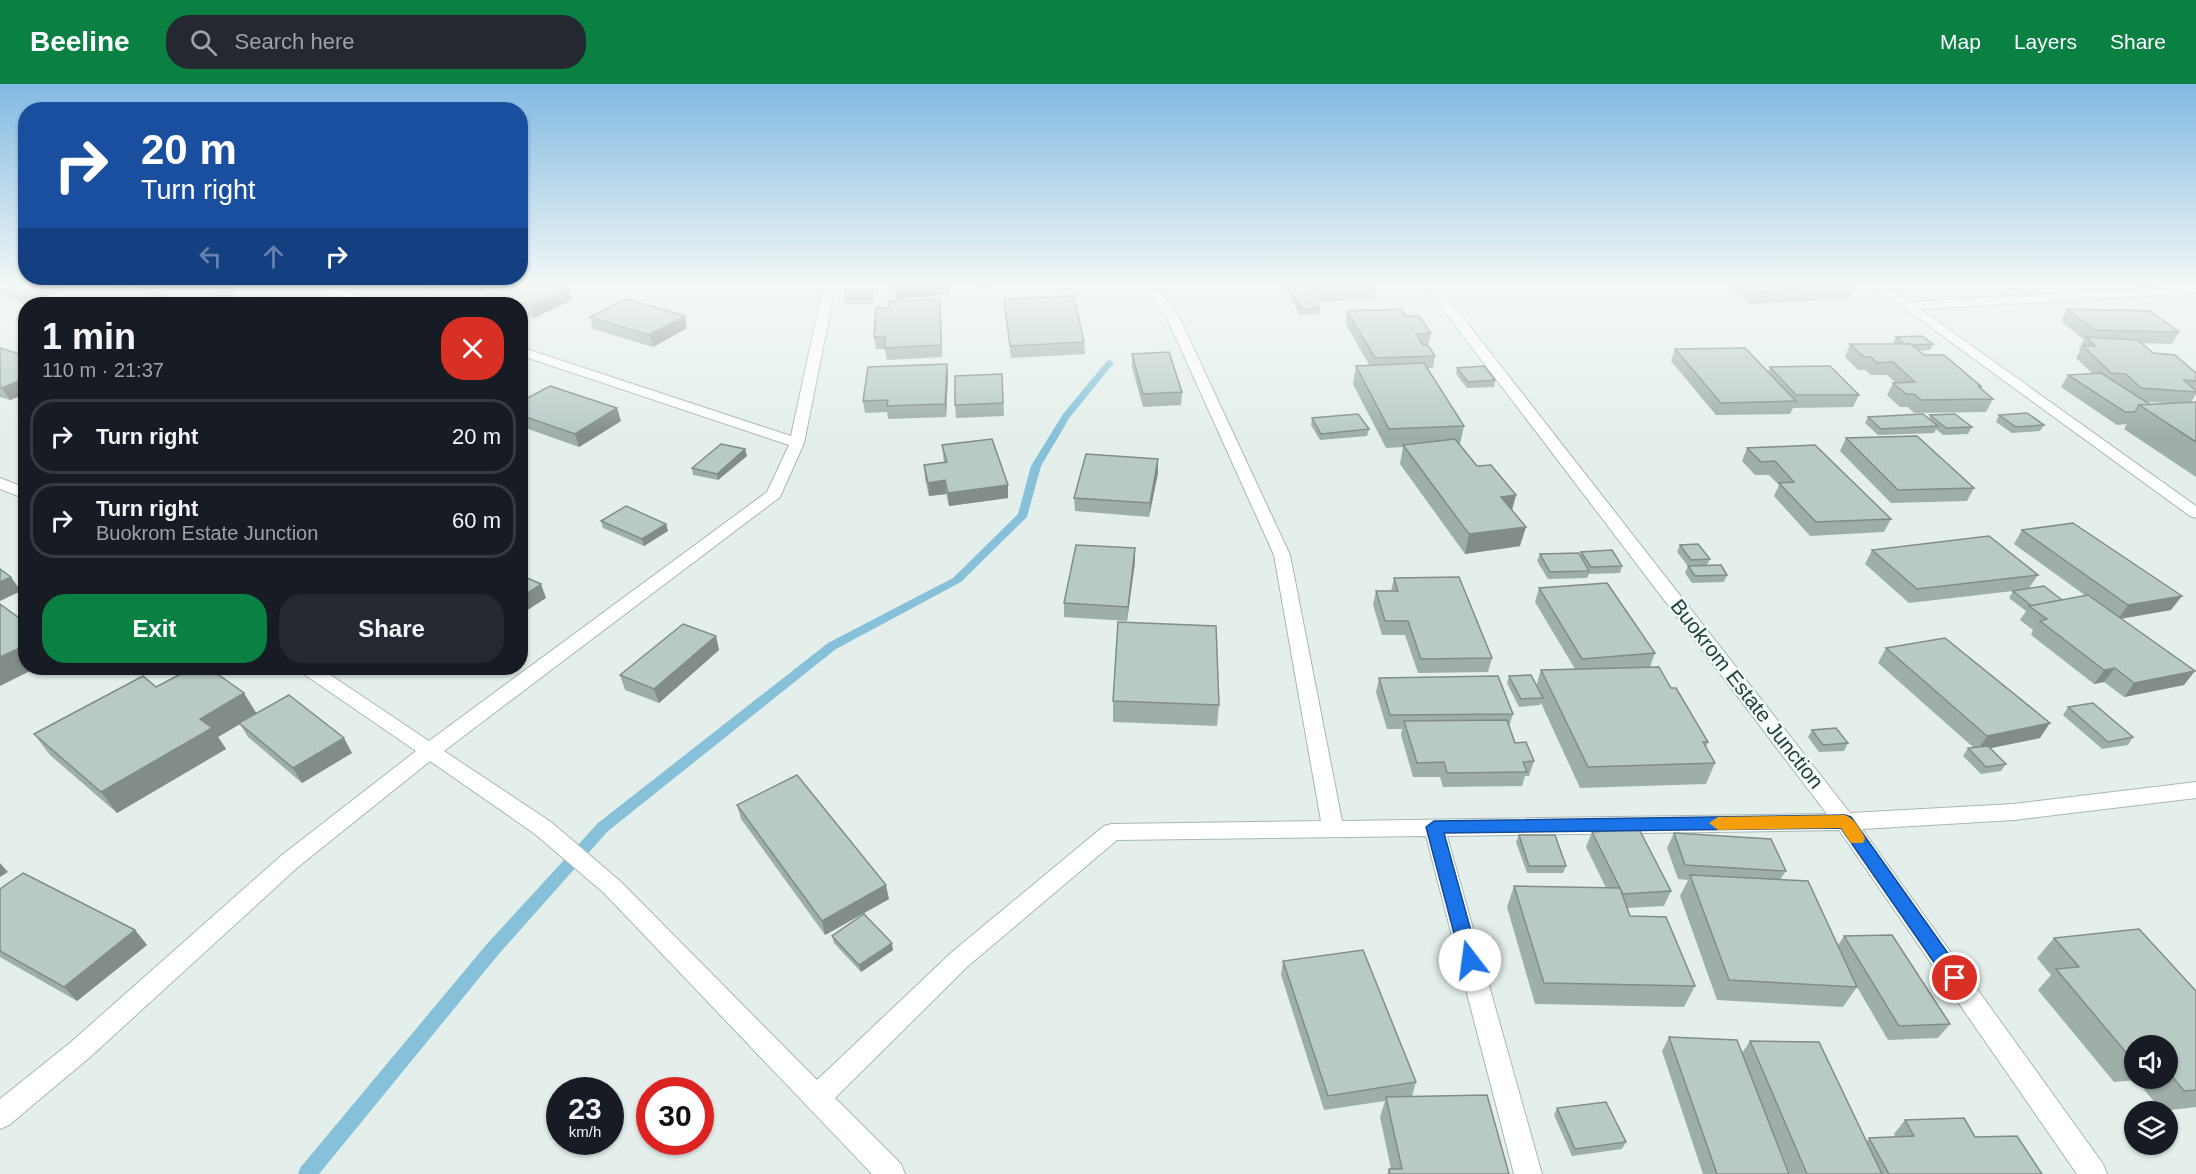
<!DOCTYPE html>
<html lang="en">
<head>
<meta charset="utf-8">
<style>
  :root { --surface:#171b24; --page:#242831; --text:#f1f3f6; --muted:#9ea1a6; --line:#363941; --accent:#0b8043 }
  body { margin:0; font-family:Helvetica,sans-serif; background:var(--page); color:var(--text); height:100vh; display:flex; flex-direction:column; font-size:22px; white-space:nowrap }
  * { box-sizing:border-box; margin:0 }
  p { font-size:20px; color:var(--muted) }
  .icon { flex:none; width:33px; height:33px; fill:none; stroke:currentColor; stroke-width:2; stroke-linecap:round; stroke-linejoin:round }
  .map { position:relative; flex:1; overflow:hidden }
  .panel { position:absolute; left:18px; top:213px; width:510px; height:378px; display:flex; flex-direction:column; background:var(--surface); border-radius:24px; box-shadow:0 2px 4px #0004 }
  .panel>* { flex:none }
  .hud { position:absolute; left:18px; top:18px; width:510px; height:183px; border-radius:24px; box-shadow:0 2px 4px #0004; background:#1a4fa0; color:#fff; overflow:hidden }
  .buttons { position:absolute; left:2124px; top:951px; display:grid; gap:12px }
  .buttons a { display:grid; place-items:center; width:54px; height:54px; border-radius:50%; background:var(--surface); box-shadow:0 2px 4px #0004; font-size:30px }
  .speed { position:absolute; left:546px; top:993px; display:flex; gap:12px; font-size:30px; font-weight:700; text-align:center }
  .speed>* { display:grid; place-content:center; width:78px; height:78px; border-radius:50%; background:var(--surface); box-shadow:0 2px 4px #0004; line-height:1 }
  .speed small { font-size:15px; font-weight:400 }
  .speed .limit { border:9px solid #d22; background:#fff; color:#111 }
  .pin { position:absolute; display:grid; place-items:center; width:51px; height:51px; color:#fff; margin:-26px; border:3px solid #fff; border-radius:50%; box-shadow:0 2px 6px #0007 }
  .me { position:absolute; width:66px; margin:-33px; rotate:345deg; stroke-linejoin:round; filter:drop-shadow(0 0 4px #0008) }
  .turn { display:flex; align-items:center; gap:21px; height:126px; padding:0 24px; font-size:27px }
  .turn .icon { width:78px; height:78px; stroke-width:2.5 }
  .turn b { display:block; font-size:42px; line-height:51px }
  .lanes { display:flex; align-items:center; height:57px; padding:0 24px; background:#0003; justify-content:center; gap:30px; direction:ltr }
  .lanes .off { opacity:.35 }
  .round { display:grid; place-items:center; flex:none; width:63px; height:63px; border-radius:24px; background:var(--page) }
  .summary { display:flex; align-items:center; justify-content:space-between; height:102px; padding:0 24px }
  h1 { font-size:36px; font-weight:600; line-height:45px }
  .primary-button { display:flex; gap:12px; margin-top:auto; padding:12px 24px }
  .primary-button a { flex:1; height:69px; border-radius:24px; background:var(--accent); color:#fff; font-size:24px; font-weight:600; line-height:69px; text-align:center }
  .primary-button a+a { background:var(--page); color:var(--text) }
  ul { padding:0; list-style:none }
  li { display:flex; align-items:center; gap:18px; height:75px; margin:0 12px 9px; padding:0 12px; border:3px solid var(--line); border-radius:24px }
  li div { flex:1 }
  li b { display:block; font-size:22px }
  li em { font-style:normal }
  header { display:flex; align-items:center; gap:36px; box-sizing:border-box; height:84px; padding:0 30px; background:var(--accent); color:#fff }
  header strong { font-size:28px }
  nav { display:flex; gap:33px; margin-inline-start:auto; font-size:21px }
  .search { width:420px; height:54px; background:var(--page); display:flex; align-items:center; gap:15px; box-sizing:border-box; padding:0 21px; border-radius:24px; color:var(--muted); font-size:22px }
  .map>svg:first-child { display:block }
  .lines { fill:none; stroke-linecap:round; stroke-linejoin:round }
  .stream { fill:#87c1d9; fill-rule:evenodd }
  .minor-casing { stroke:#a6b8b4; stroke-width:2 }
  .minor { fill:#fff; fill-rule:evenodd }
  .wall { fill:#9faea9; fill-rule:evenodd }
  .shaded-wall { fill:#828d8a }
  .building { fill:#b9cac5; stroke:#828d8a; stroke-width:1.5 }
  .route { fill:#1a73e8; stroke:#114b97; stroke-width:1.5 }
  .slow { fill:#f59e0b }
  .labels { text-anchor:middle; stroke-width:4.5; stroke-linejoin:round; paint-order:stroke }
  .street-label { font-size:21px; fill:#21433e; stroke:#f5fbf9 }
</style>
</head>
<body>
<header>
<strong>Beeline</strong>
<div class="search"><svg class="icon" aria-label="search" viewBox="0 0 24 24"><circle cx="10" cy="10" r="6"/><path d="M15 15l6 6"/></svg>Search here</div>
<nav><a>Map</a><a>Layers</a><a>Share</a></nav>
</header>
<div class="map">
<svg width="2196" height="1090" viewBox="0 0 2196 1090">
  <rect width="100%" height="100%" fill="#e4efeb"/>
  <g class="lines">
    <path class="stream" d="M1110,276L1114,279L1070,333L1041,382L1027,433L961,498L836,565L608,747L498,871L319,1090H298L300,1084L486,861L598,739L828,559L953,494L1018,430L1031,382L1063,330L1107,277Z"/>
    <defs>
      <g id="minor">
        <path d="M300,199H320L382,220H365Z"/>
        <path d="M824,199H836L804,359L780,413L444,667L551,738L620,797L817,996L952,868L1104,742L1112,740L1321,737L1274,471L1167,234L1140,199H1153L1179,233L1290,471L1342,737L1827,730L1423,199H1436L1850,729L2014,720L2196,698V714L2014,736L1862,745L2103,1080L2107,1090H2077L1839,746L1447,752L1542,1090H1514L1426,752L1117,756L968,882L835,1014L901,1080L905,1090H872L604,809L535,750L430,677L298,783L89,974L9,1041L0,1045V1015L71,958L282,771L416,667L301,588L299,584H320L429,657L767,408L789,361L520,271V263L791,352Z"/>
        <path d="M1870,199H1884L1910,218L2196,201V209L1920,225L2196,422V434L2190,432Z"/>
        <path d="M0,394L26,404V415L0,405Z"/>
      </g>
    </defs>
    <use href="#minor" class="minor-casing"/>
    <use href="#minor" class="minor"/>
  </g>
  <g class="wall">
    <path d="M98,199H137L120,206Z"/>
    <path d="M410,199H446L430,206Z"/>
    <path d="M884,199H948L949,210L896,215L894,202H885Z"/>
    <path d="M1282,199H1306L1320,224V230L1300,231Z"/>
    <path d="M1309,199H1373L1376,204L1374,215L1319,218Z"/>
    <path d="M1735,199H1850L1855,204L1850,215L1750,220L1732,205Z"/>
    <path d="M59,201L62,207L24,220L5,213L1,207Z"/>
    <path d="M139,203L237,214L220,220H160L145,215Z"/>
    <path d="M479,204L569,205L572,216L534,234L520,229V220H497L483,215Z"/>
    <path d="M874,211L873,220H845L844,214Z"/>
    <path d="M940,215L942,273L887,276L885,265H876L874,253L889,224Z"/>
    <path d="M1004,215L1084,258L1085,270L1011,274Z"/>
    <path d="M2067,225L2179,248L2172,260L2141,259L2153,269L2196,289V310L2191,318H2196V393L2124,345L2127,340L2117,341L2061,303L2068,291L2092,289L2076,274L2080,267L2079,265L2084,256L2061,237ZM2146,318L2171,319L2151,321Z"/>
    <path d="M1347,227L1406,232L1431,249L1428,261L1435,272L1433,284H1427L1464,342L1460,360H1459L1477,382L1516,411L1512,426L1520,462L1465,470L1400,380L1403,363L1386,364L1353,300L1356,282H1370L1345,239Z"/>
    <path d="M590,233L687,244L653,263L593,245Z"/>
    <path d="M1896,253L1933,260L1930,266L1919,267L1924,271L1982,303L1981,305L1993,315L1986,328L1914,329L1908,323H1900L1887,311L1893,299H1896L1887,291H1871L1865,286H1858L1845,273L1850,260H1893Z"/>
    <path d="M0,264L26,272V310L10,316L0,313Z"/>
    <path d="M1675,265L1768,288L1770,283L1859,311L1853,323L1793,324L1790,330L1716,331L1671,277Z"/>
    <path d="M1132,270L1182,308L1181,321L1143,323L1132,283Z"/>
    <path d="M947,280L948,292L946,333L888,335L887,328L865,329L863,317Z"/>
    <path d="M1457,284L1495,296L1494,303L1467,304L1456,290Z"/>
    <path d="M1002,290L1004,332L956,334L955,321Z"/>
    <path d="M520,318L621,337L579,363L520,342Z"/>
    <path d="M1930,331L1972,343L1968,350L1943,351L1936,345L1934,349L1878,351L1865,339L1868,333L1929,335Z"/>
    <path d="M1999,331L2044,341L2040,347L2012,349L1996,338Z"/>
    <path d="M1312,334L1369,345L1367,352L1320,356L1311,341Z"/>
    <path d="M1846,354L1974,404L1967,417L1891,419L1840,367Z"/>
    <path d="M942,361L1008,401V414L949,422L946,410L929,412L925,395L924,381L944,379Z"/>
    <path d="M1747,364L1891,435L1884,448L1810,452L1774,412L1779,401L1769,391H1755L1742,377Z"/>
    <path d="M745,365L747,372L718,396L693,391L692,384Z"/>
    <path d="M1158,375V389L1149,433L1075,427L1074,414Z"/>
    <path d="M601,437L666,440L668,447L644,462L603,444Z"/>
    <path d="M2022,446L2171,526L2121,535L2184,601L2124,613L2104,598L2094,600L2031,551L2033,546L2020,536L2026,527L2009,514L2013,507L1909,519L1865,480L1872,466L2038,491L2029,504L2062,516L2086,512L2014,460Z"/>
    <path d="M1680,461L1710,475L1707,481L1727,491L1724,498L1692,499L1685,489L1688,482L1677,468Z"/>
    <path d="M1581,468L1622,482L1620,489L1589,490L1587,494L1548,495L1537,477L1540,470L1580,472Z"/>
    <path d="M1135,478L1127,537L1064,533V519Z"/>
    <path d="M1394,494L1492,574L1488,588L1418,589L1405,551H1382L1373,521L1376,507H1391Z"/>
    <path d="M1539,504L1655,569L1650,583L1671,604L1708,658L1706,663L1715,679L1706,700L1580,704L1541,619L1540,621L1519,623L1507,599L1509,592L1536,602L1541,586L1575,585L1535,518Z"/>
    <path d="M716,552L719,566L659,619L625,606L620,591Z"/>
    <path d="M1886,564L2040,654L1990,664L2006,680L2001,687L1981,690L1963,672L1968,664H1974L1878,579Z"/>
    <path d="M1379,594L1513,630L1509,642L1515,659L1534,677L1529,692H1525L1522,702L1443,703L1440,693H1413L1401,651L1402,645H1387L1376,608Z"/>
    <path d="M156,603L257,629L352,669L302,699L248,653L240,640L218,653L226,665L117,729L50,671L34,650Z"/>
    <path d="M1113,617L1219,621L1217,642L1113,638Z"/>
    <path d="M2068,623L2133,653L2128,661L2102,665L2063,631Z"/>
    <path d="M1812,646L1848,659L1844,667L1819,668L1808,653Z"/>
    <path d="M737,721L889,815L825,851L741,735Z"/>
    <path d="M1592,748L1671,807L1664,822L1627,824L1630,832L1695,902L1684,923L1535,920L1507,823L1514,802L1606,804L1586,763Z"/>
    <path d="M1674,749L1786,787L1780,796L1838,861L1844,852L1950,940L1938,954L1888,956L1857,903L1843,923L1717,916L1680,812L1688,796L1678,795L1667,764Z"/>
    <path d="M1519,751L1566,782L1563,789H1527L1516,758Z"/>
    <path d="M0,805L135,846L147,861L77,917L0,873Z"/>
    <path d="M832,852L893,866L861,888L834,859Z"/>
    <path d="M2054,854L2196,907V1023L2162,1027L2136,996L2114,998L2038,906L2051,891L2037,874ZM2134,962H2168V994H2134Z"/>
    <path d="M1283,877L1416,998L1412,1012L1509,1090H1387L1389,1085H1391L1380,1033L1385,1017L1324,1026L1281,891Z"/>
    <path d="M1669,953L1742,969L1750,957L1867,1057L1869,1054L1895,1053L1894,1050L1905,1036L1975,1053L2042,1090H1790L1775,1053L1789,1090H1703L1662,967Z"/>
    <path d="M1557,1024L1626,1058L1622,1065L1572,1072L1554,1031Z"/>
  </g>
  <g class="shaded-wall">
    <path d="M117,199H137L120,206Z"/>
    <path d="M428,199H446L430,206Z"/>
    <path d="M940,199H948L949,210L896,215L895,203Z"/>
    <path d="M976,199H1003L977,204Z"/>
    <path d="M59,201L62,207L24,220L20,214Z"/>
    <path d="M232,202L237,214L220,220H185Z"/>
    <path d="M569,205L572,216L534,234L531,222Z"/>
    <path d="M940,215L941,227L942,273L941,261Z"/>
    <path d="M685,232L687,244L653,263L649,251Z"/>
    <path d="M947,280L948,292L946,333L945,320Z"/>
    <path d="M26,294V310L10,316L2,304Z"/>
    <path d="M617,324L621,337L579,363L575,350Z"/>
    <path d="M745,365L747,372L718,396L717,390Z"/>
    <path d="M1158,375V389L1149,433L1150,419Z"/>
    <path d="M945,396L946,410L929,412L928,399Z"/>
    <path d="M1008,401V414L949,422L948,409Z"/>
    <path d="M1516,411L1511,430L1501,413Z"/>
    <path d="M666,440L668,447L644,462L642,455Z"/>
    <path d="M1526,443L1520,462L1465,470L1469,450Z"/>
    <path d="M1135,464V478L1127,537L1128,523Z"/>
    <path d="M11,493L21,507L0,517V498Z"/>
    <path d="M541,500L546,514L520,531V514Z"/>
    <path d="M2182,512L2171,526L2118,535L2128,521Z"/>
    <path d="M716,552L719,566L659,619L654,605Z"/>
    <path d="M26,561V584H36L0,602V573Z"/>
    <path d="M2115,584L2104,598L2094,600L2104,586Z"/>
    <path d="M2195,587L2184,601L2124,613L2134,599Z"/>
    <path d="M244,609L257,630L218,653L226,665L117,729L101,708L200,635Z"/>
    <path d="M2050,639L2040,654L1977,667L1987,652Z"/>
    <path d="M344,654L352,669L302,699L293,684Z"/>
    <path d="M0,779L8,788L0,793Z"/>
    <path d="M886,801L889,815L825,851L822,837Z"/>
    <path d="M135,846L147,861L77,917L64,903Z"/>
    <path d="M892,859L893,866L861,888L859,881Z"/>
  </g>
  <g class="building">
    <path d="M24,199H56L59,201L20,214L1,207Z"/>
    <path d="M150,199H224L232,202L185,220L139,203Z"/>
    <path d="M489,199H553L569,205L531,222L479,204Z"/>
    <path d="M894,199H940L895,203Z"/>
    <path d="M1286,199H1306L1320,224L1301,225Z"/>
    <path d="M1317,199H1373L1376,204L1321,206Z"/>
    <path d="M1743,199H1850L1855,204L1754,208Z"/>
    <path d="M873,205L872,214H844L846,206Z"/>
    <path d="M264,211L296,220H240Z"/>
    <path d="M1074,212L1084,258L1010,262L1004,215Z"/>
    <path d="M626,215L685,232L649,251L590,233Z"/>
    <path d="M940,215L941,261L885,264V253H874L876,224H889V217Z"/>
    <path d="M1401,225L1406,232H1419L1431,249L1416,250L1423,261H1428L1435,272L1375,274L1347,227Z"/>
    <path d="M2067,225L2150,227L2179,248L2094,246Z"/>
    <path d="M1922,252L1933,260L1912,261L1910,260H1904L1896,253Z"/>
    <path d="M2086,253L2138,256L2153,269L2175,271L2196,289V297L2184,296L2196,307V308L2141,304L2126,290L2111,289L2083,262H2095Z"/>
    <path d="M1850,260H1910L1924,271H1944L1982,303L1978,302L1993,315L1921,316L1914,310H1906L1893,299L1915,298L1893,278L1877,279L1871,273H1864Z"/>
    <path d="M0,264L26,272V294L2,304L0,303Z"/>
    <path d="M1745,264L1796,317L1721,319L1675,265Z"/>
    <path d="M1169,268L1182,308L1143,310L1132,270Z"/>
    <path d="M1424,279L1464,342L1389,345L1356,282Z"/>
    <path d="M947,280L945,320L887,322L888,316L863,317L868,283Z"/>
    <path d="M1484,282L1495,296L1468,298L1457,284Z"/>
    <path d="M1830,282L1859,311H1796L1770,283Z"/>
    <path d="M2101,289L2151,321H2139L2135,328H2125L2068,291Z"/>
    <path d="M1002,290L1003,319L955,321V292Z"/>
    <path d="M550,302L617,324L575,350L520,331V318Z"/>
    <path d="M2196,318V358L2139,321Z"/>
    <path d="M2027,329L2044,341L2016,343L1999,331Z"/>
    <path d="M1358,330L1369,345L1321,350L1312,334Z"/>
    <path d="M1923,330L1938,342L1881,345L1868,333Z"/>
    <path d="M1955,330L1972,343L1946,344L1930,331Z"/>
    <path d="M1917,352L1974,404L1898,406L1846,354Z"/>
    <path d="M992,355L1008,401L948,409L945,396L928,399L924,381L947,378L942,361Z"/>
    <path d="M1455,355L1477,382L1491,381L1516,411L1501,413L1526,443L1469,450L1403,361Z"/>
    <path d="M721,360L745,365L717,390L692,384Z"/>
    <path d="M1815,361L1891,435L1816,438L1779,399L1794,398L1775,377L1761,378L1747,364Z"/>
    <path d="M1086,370L1158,375L1150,419L1074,414Z"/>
    <path d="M626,422L666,440L642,455L601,437Z"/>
    <path d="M2073,439L2182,512L2128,521L2022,446Z"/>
    <path d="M1989,452L2038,491L1917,505L1872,466Z"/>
    <path d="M1698,460L1710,475L1691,476L1680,461Z"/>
    <path d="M1076,461L1135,464L1128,523L1064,519Z"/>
    <path d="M1612,466L1622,482L1591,483L1581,468Z"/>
    <path d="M1579,469L1589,487L1550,488L1540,470Z"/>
    <path d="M1721,481L1727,491L1695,492L1688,482Z"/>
    <path d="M0,485L11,493L0,498Z"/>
    <path d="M520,491L541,500L520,514Z"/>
    <path d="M1459,493L1492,574L1421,575L1408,537H1385L1376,507H1398L1394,494Z"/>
    <path d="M1607,499L1655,569L1582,575L1539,504Z"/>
    <path d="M2044,502L2062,516L2032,522L2013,507Z"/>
    <path d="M2088,511L2195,587L2134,599L2115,584L2104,586L2040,537L2047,535L2029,522Z"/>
    <path d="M0,520L26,539V561L0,573Z"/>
    <path d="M1118,538L1216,542L1219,621L1113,617Z"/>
    <path d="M683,540L716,552L654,605L620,591Z"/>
    <path d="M1945,554L2050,639L1987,652L1886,564Z"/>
    <path d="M1659,583L1671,604H1676L1708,658H1703L1715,679L1588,683L1541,586Z"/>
    <path d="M192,584H209L244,609L200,635L212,644L101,708L34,650L143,592L156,603Z"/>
    <path d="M1531,591L1543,614L1521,615L1509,592Z"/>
    <path d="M1498,592L1513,630L1390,631L1379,594Z"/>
    <path d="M289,611L344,654L293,684L239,639Z"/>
    <path d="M2093,619L2133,653L2108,658L2068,623Z"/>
    <path d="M1507,636L1515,659L1526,658L1534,677L1523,678L1527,688L1447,689L1444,678L1417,679L1404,637Z"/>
    <path d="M1836,644L1848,659L1823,661L1812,646Z"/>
    <path d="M1988,662L2006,680L1986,683L1968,664Z"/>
    <path d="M797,691L886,801L822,837L737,721Z"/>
    <path d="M1639,745L1671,807L1623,810L1592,748Z"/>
    <path d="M1674,749L1771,755L1786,787L1685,781Z"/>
    <path d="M1519,751H1555L1566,782H1529Z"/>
    <path d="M23,789L135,846L64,903L0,867V805Z"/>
    <path d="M1690,791L1808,797L1857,903L1729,896Z"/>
    <path d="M1514,802L1620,804L1630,832L1666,833L1695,902L1544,899Z"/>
    <path d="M864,830L892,859L859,881L832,852Z"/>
    <path d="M2139,845L2196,907V1006L2184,1007L2168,987V962H2134V978L2056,885L2079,883L2054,854Z"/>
    <path d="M1892,851L1950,940L1899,942L1844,852Z"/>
    <path d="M1363,866L1416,998L1328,1012L1283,877Z"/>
    <path d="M1669,953L1737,956L1789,1090H1717Z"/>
    <path d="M1750,957L1819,958L1882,1090H1807Z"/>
    <path d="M1487,1011L1509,1090H1390L1389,1085H1402L1386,1013Z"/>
    <path d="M1606,1018L1626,1058L1575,1065L1557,1024Z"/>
    <path d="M1964,1034L1975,1053L2017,1052L2042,1090H1889L1869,1054L1914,1052L1905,1036Z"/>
  </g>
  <linearGradient id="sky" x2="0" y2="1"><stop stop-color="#81b9e2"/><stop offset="0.57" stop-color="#f3f8f6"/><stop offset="1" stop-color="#f3f8f6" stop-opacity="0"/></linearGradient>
  <rect width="2196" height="352" fill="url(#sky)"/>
  <path class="route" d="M1845,731L1851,733L1962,889L1965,894L1962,900L1955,902L1949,900L1841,744L1444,749L1479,876L1476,881L1470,883L1464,881L1461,876L1426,743L1434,737Z"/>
  <path class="slow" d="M1845,731C1854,734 1861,746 1865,754L1863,759H1851L1841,744L1718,746L1709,739L1718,733Z"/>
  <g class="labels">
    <g class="street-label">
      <text transform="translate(1747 610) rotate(52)" y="7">Buokrom Estate Junction</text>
    </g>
  </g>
</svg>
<div class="buttons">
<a><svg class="icon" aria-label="sound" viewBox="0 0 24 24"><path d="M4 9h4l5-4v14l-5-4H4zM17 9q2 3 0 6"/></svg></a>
<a><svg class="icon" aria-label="layers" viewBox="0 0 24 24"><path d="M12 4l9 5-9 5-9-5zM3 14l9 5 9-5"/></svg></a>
</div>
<div class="speed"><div>23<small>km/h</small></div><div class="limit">30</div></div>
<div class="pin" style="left:1955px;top:894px;background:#d93025"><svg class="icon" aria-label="arrive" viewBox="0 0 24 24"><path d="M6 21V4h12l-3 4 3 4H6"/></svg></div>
<svg class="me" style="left:1470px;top:876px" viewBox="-20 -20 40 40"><circle r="19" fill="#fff"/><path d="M0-13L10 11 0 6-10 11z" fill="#1a73e8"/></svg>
<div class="hud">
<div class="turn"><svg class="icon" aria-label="right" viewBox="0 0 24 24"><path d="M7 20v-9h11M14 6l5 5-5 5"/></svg><div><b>20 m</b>Turn right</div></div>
<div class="lanes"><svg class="icon off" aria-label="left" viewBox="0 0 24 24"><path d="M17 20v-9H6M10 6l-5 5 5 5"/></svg><svg class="icon off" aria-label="ahead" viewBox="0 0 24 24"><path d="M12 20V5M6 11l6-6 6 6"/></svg><svg class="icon" aria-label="right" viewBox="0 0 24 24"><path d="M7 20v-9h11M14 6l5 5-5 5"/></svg></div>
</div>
<section class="panel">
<div class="summary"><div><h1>1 min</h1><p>110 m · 21:37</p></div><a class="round" style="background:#d93025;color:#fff"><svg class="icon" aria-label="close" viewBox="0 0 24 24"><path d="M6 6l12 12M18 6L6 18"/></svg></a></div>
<ul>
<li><svg class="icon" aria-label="right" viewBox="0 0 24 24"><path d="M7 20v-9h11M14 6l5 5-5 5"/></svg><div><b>Turn right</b></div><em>20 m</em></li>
<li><svg class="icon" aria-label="right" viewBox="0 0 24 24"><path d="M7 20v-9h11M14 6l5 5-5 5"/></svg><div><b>Turn right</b><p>Buokrom Estate Junction</p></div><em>60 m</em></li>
</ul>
<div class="primary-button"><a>Exit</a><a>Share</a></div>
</section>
</div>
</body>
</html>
